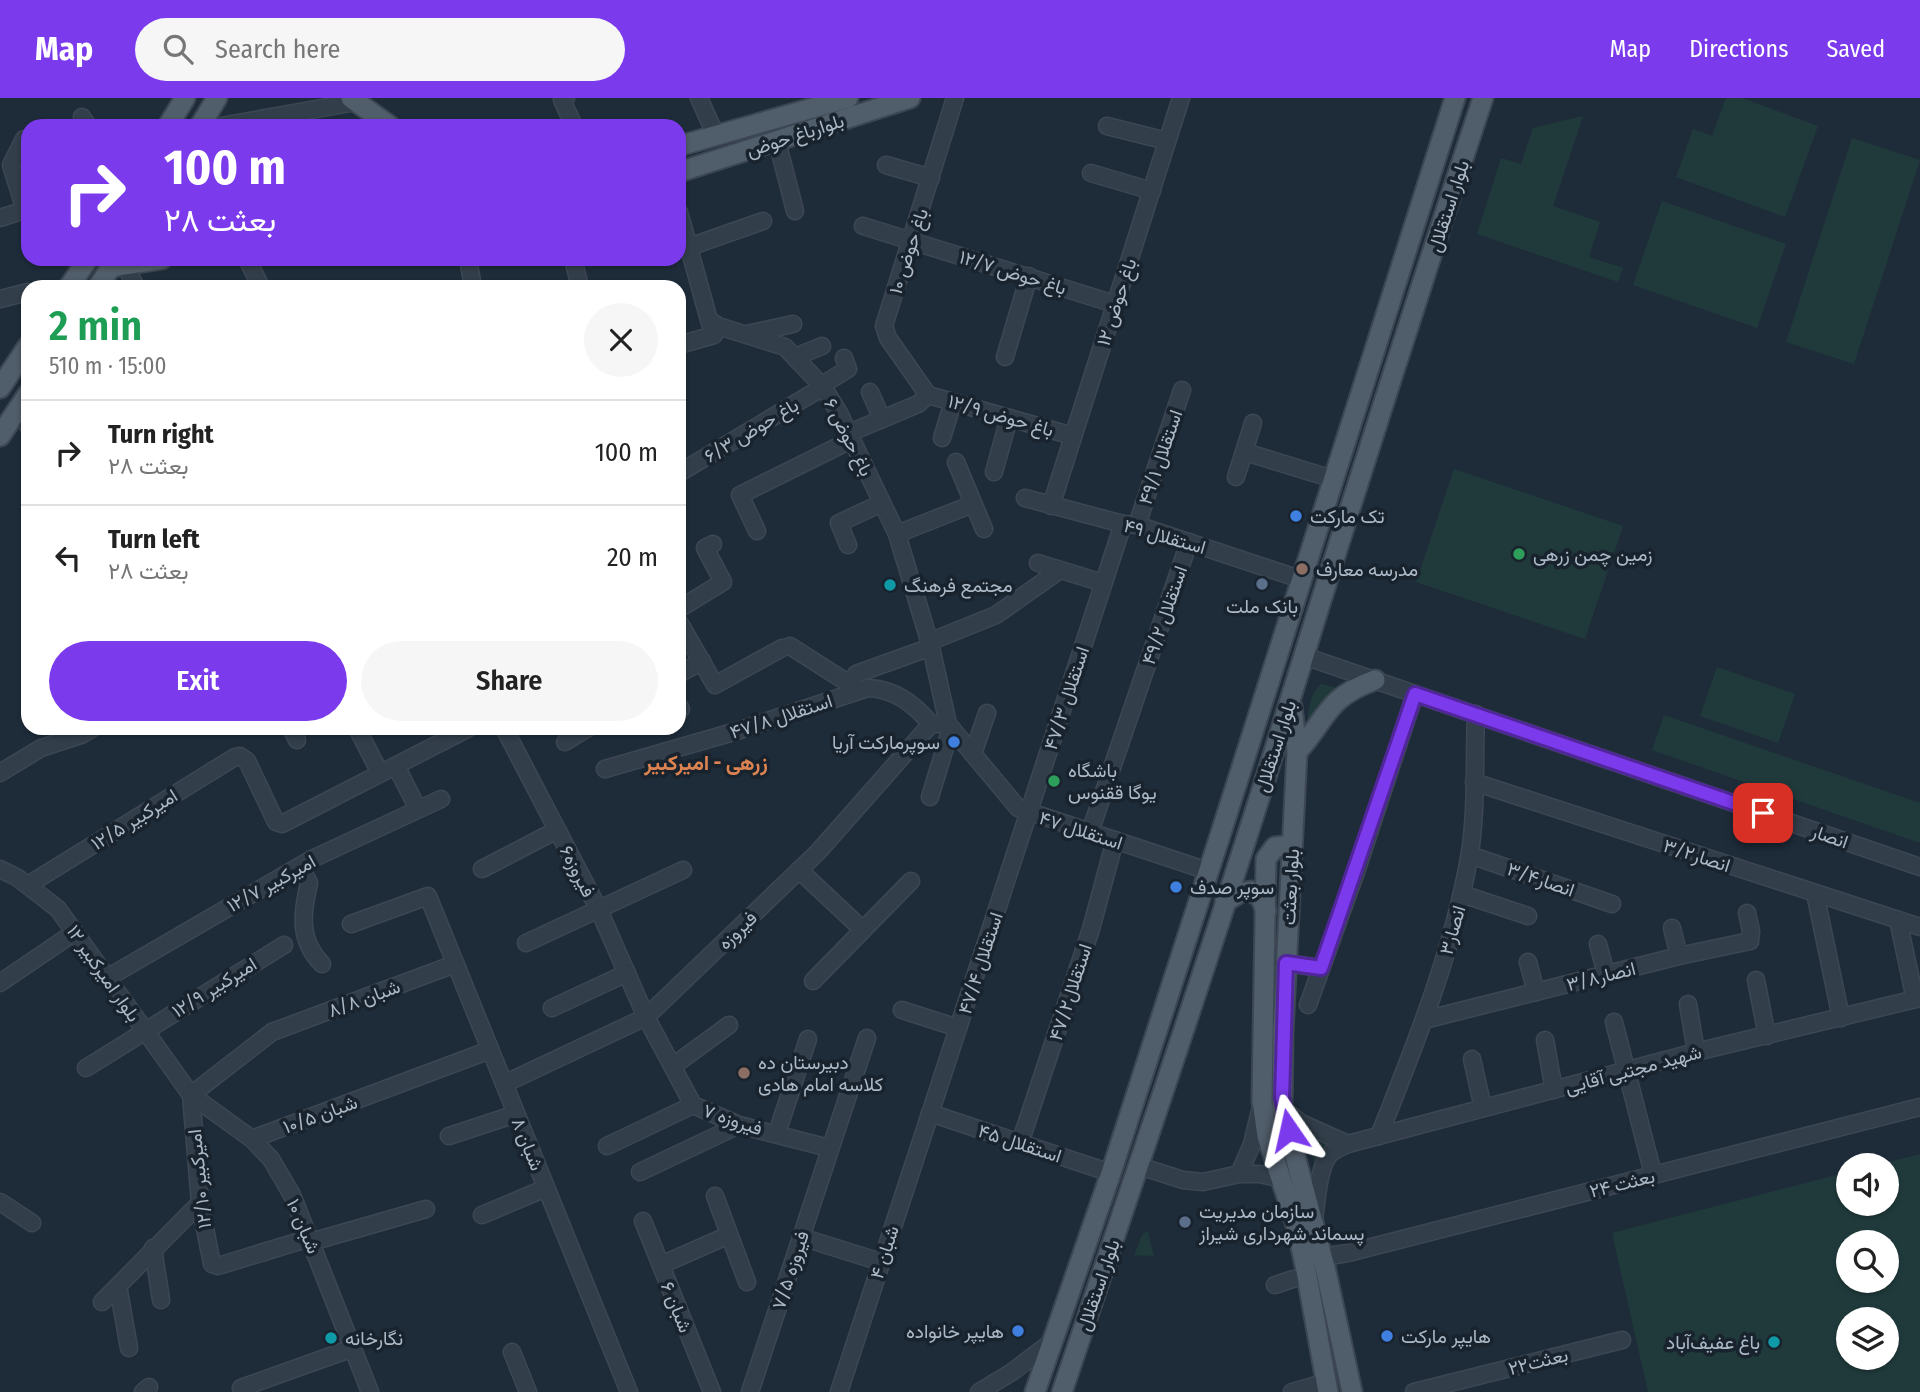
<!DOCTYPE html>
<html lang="en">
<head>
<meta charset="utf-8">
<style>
  :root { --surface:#fff; --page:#f6f6f6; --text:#222; --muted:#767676; --line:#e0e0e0; --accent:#7c3aed }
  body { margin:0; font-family:"Fira Sans Condensed",Vazirmatn,sans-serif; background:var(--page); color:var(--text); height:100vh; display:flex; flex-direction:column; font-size:26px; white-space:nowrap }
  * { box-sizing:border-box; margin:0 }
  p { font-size:23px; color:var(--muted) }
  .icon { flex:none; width:38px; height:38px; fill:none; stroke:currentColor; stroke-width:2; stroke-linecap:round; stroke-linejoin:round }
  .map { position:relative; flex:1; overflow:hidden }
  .panel { position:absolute; left:21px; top:182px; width:665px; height:455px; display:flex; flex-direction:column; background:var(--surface); border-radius:21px; box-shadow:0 2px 5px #0004 }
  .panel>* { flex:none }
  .hud { position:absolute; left:21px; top:21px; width:665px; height:147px; border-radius:21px; box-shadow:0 2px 5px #0004; background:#7c3aed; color:#fff; overflow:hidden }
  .controls { position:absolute; left:1836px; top:1055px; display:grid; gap:14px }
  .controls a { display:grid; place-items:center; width:63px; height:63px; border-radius:50%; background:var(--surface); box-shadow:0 2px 5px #0004; font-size:35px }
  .pin { position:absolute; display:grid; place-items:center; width:60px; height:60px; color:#fff; margin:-30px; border-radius:14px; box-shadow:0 4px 10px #0006 }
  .me { position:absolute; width:77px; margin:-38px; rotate:349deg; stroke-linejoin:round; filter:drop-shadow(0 0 5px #0008) }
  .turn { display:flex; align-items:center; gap:24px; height:147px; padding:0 28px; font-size:32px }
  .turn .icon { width:91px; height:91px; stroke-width:2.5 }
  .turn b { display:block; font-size:49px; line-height:60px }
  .round { display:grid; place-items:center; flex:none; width:74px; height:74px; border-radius:37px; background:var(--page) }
  .overview { display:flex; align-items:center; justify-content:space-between; height:119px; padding:0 28px }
  h1 { font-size:42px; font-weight:600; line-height:52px; color:#1e9e55 }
  .primary-button { display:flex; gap:14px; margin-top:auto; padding:14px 28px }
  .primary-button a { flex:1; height:80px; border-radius:42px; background:var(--accent); color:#fff; font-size:28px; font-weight:600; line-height:80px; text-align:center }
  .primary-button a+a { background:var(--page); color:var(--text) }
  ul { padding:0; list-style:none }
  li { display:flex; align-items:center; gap:21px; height:105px; padding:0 28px; border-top:2px solid var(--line) }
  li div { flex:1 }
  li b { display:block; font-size:26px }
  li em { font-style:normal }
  header { display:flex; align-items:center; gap:42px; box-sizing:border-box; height:98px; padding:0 35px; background:var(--accent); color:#fff }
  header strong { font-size:33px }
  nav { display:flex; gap:38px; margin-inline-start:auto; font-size:24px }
  .search { width:490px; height:63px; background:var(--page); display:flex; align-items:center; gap:18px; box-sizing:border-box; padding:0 24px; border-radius:38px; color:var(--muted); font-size:26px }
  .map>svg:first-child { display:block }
  .green { fill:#203a3b; fill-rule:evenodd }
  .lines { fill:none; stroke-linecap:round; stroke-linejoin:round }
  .minor-casing { stroke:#3c4753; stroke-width:19 }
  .major-casing { stroke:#3c4753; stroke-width:23 }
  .minor { stroke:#323e4a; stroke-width:16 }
  .major { stroke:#505d6a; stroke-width:19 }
  .route-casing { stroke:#51269a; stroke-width:18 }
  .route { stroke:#7c3aed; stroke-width:12 }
  .shop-dot { fill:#3f7fe0; stroke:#18232e; stroke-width:2.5 }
  .leisure-dot { fill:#2e9e5b; stroke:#18232e; stroke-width:2.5 }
  .education-dot { fill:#8d6e63; stroke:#18232e; stroke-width:2.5 }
  .service-dot { fill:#5c6f8a; stroke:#18232e; stroke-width:2.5 }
  .culture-dot { fill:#0f9aa8; stroke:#18232e; stroke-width:2.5 }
  .labels { text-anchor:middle; stroke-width:7; stroke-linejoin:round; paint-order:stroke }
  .street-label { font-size:19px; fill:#acb9c7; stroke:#18232e }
  .poi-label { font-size:19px; fill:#acb9c7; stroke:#18232e; text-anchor:start }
  .neighbourhood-label { font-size:21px; font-weight:bold; fill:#dd8351; stroke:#18232e }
</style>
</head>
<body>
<header>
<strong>Map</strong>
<div class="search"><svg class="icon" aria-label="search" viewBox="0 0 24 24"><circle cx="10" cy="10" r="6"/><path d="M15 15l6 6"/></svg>Search here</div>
<nav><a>Map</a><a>Directions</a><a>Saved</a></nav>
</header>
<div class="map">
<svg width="1920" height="1294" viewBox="0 0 1920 1294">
  <rect width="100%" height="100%" fill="#1e2c3a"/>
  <g class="green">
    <path d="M1726,0H1742L1818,28L1785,119L1676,79L1693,31L1712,38Z"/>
    <path d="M1583,18L1553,108L1600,124L1589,159L1623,170L1618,184L1477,136L1501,60L1521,66L1533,30Z"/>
    <path d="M1852,40L1920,62L1854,266L1786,244Z"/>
    <path d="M1662,103L1786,146L1757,230L1633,187Z"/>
    <path d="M1454,371L1623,428L1585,541L1416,484Z"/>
    <path d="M1717,569L1795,596L1778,645L1700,618Z"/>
    <path d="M1321,586L1337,590L1307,627C1309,612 1309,597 1321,586Z"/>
    <path d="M1664,617L1920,705V745L1652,652Z"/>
    <path d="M1307,1036L1332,1045L1314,1066Z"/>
    <path d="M1920,1056V1294H1648L1612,1135L1848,1074V1106H1886V1068L1876,1067ZM1848,1144H1886V1183H1848ZM1848,1222H1886V1260H1848Z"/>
    <path d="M1148,1134L1154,1158L1134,1157L1143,1135Z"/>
  </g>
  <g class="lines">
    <defs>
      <g id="minor">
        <path d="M566,0L562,2L574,28"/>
        <path d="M699,0L716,38"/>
        <path d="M82,19L88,28"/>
        <path d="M221,28L356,4"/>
        <path d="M1107,28L1167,43"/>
        <path d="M24,41L11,67L25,112"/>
        <path d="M777,43L795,113"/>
        <path d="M886,67L931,80"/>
        <path d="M1091,75L1152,93"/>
        <path d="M679,114L709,222L718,228L785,249L823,289L839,315L897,436L931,549L948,626L1018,710L1208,773"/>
        <path d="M0,120L28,111"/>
        <path d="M863,128L1115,206"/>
        <path d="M689,149L763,123"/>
        <path d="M247,161L261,189"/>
        <path d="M468,161L473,189"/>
        <path d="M573,161L580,189"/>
        <path d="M125,167L136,189"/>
        <path d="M0,201L28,194"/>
        <path d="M747,236L793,226"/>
        <path d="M679,247L714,237L709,222"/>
        <path d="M795,259L822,248"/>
        <path d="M1005,259L1029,178"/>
        <path d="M822,287L848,271L844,260"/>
        <path d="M870,294L882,321"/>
        <path d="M928,297L888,240L884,228L955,0"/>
        <path d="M928,297L1073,338"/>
        <path d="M19,310L28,328"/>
        <path d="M849,335L918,306L928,297"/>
        <path d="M942,340L953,304"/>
        <path d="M1245,354L1333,381"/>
        <path d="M956,364L984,431"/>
        <path d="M994,374L1009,320"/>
        <path d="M679,375L823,289"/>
        <path d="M1236,379L1253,325"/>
        <path d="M1025,400L1123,426L1137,427L1303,482"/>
        <path d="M1051,408L1181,0"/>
        <path d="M1137,427L1182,292"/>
        <path d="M757,433L740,397L851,342"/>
        <path d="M897,436L973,406"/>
        <path d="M848,447L839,425L882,405"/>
        <path d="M1038,465L1103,485"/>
        <path d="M679,511L723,484L705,450L713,446"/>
        <path d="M679,524L715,587L782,550"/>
        <path d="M929,544L996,517L1060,472"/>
        <path d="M790,548L859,592"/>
        <path d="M1304,558L1920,769"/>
        <path d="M679,576L702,563"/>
        <path d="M856,576L931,549"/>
        <path d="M679,608L681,611"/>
        <path d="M291,630L297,642"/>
        <path d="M357,630L380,675"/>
        <path d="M504,630L599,812L646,919L693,1007L739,1027L829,1050"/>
        <path d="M565,644L588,630"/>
        <path d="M973,656L987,615"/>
        <path d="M396,668L418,711"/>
        <path d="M605,671L737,633L868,590C895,591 914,606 931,626H938"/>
        <path d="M0,675L41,650L81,637L93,630"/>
        <path d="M1474,684L1920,829"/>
        <path d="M930,699L951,630"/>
        <path d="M1090,734L1189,444"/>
        <path d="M1470,757L1612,806"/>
        <path d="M300,768L309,785C302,815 298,842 322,866"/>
        <path d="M0,771L18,780L58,811L191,997L252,1041L271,1061L292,1097L370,1294"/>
        <path d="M482,771L557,732"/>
        <path d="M799,772L863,832"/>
        <path d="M28,787L235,659L240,658L247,663L276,724L282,726L469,630"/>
        <path d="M1815,795L1841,920"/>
        <path d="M1462,796L1528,818"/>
        <path d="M1898,822L1915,901"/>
        <path d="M351,826L428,798L629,1294"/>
        <path d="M1672,830L1679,858"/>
        <path d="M526,845L683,772"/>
        <path d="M1598,846L1606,876"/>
        <path d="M1528,864L1536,894"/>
        <path d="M1286,865L1321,870"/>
        <path d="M107,880L312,761L441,701"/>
        <path d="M1756,882L1767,938"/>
        <path d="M813,883L911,783"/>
        <path d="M0,885L75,834"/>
        <path d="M1688,906L1696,954"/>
        <path d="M1308,907L1356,774L1415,596"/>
        <path d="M552,910L627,875"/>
        <path d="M902,912L958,930"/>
        <path d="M1424,922L1679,858L1750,843L1751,833L1747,815"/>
        <path d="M1614,924L1653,1076"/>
        <path d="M1545,942L1554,992"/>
        <path d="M1472,961L1483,1010"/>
        <path d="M673,968L729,927"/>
        <path d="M86,970L284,847"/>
        <path d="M504,986L646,919L818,754L931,626"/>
        <path d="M191,997L272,934L455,866"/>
        <path d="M191,997L200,1105L212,1166L218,1168L310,1140"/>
        <path d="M1282,1010L1301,1025L1348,1046C1343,1048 1337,1051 1332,1054C1318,1066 1317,1103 1314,1121"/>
        <path d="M930,1015L1111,1075"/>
        <path d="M777,1035L808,941"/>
        <path d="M449,1038L516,1016"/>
        <path d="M1379,1038C1415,947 1452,856 1469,760C1477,717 1474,661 1476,616"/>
        <path d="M252,1041L490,952"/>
        <path d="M1020,1045L1091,831L1115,742"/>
        <path d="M1348,1046L1696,954L1920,900"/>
        <path d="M607,1048L693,1007"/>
        <path d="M1139,1068L1183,1082L1203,1084L1239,1076H1260L1282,1081"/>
        <path d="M640,1074L739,1027"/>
        <path d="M1239,1076L1252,1046L1261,1009"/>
        <path d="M715,1098L747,1184"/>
        <path d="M0,1104L32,1125"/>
        <path d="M482,1117L546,1090"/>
        <path d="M643,1123L712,1294"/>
        <path d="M801,1139L881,1164"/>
        <path d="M311,1144L426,1111"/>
        <path d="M153,1150L161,1202"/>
        <path d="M1323,1159L1348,1155L1920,1009"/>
        <path d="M661,1167L729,1137"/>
        <path d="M1275,1187L1293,1181"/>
        <path d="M118,1188L129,1250"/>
        <path d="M102,1204L200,1105"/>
        <path d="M512,1254L528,1294"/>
        <path d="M241,1290L353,1250"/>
        <path d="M143,1294L149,1289"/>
        <path d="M750,1294L867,940"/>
        <path d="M839,1294L1123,426"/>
        <path d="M979,1294L1012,1274L1053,1243"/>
        <path d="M1292,1294L1326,1284"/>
        <path d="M1414,1294L1622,1242"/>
      </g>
      <g id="major">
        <path d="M351,0L390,28"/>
        <path d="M168,28L185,0"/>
        <path d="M200,28L217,0"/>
        <path d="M679,48L848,0"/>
        <path d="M679,74L910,0"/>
        <path d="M111,169L162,161"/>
        <path d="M69,189L88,161"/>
        <path d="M98,189L116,161"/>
        <path d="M0,290L28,248"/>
        <path d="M0,338L28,296"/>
        <path d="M1292,609L1297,654L1283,934L1282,1010L1325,1169L1352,1294"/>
        <path d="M1297,654C1328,620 1325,600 1375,582"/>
        <path d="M1292,754L1284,748L1275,749L1266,761L1262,1003L1267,1038L1297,1130L1305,1167L1328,1294"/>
        <path d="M1225,804L1239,795L1251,793L1261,800L1266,813"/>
        <path d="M1035,1294L1111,1075L1219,741L1455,0"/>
        <path d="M1062,1294C1140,1063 1219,832 1291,599C1353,399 1417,199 1483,0"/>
      </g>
    </defs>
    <use href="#minor" class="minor-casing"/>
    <use href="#major" class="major-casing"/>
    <use href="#minor" class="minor"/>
    <use href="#major" class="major"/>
  </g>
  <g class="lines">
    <defs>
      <path id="route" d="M1289,1032L1282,1000L1286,865L1321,870L1415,596L1763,715"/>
    </defs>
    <use href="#route" class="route-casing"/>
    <use href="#route" class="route"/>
  </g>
  <g class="shop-dot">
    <circle cx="1296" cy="418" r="7"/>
    <circle cx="954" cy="644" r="7"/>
    <circle cx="1176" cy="789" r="7"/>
    <circle cx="1018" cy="1233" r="7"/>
    <circle cx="1387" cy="1238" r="7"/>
  </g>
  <g class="leisure-dot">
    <circle cx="1519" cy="456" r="7"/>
    <circle cx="1054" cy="683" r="7"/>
  </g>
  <g class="education-dot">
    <circle cx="1302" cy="471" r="7"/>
    <circle cx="744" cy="975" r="7"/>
  </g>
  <g class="service-dot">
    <circle cx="1262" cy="486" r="7"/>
    <circle cx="1185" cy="1124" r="7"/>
  </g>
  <g class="culture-dot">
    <circle cx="890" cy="487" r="7"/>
    <circle cx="331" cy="1240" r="7"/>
    <circle cx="1774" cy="1244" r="7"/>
  </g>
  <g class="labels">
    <g class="street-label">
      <text transform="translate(795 37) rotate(-18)" y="7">بلوارباغ حوض</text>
      <text transform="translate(1448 108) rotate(-72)" y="7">بلوار استقلال</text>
      <text transform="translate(908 153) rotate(-72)" y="7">۱۰ باغ حوض</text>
      <text transform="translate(1013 174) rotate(17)" y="7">۱۲/۷ باغ حوض</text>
      <text transform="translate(1116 204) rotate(-72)" y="7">۱۲ باغ حوض</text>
      <text transform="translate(1001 317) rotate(16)" y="7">۱۲/۹ باغ حوض</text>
      <text transform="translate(751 332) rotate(-31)" y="7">۶/۳ باغ حوض</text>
      <text transform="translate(849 339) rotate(63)" y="7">۶ باغ حوض</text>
      <text transform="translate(1160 359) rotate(-71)" y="7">۴۹/۱ استقلال</text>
      <text transform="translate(1165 438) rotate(16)" y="7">۴۹ استقلال</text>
      <text transform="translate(1164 517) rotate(-71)" y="7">۴۹/۲ استقلال</text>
      <text transform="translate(1066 600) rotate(-72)" y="7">۴۷/۳ استقلال</text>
      <text transform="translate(781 618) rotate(-18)" y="7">۴۷/۸ استقلال</text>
      <text transform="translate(1275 648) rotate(-72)" y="7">بلوار استقلال</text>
      <text transform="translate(134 721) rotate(-32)" y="7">۱۲/۵ امیرکبیر</text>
      <text transform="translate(1081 732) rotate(18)" y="7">۴۷ استقلال</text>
      <text transform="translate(1830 738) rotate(19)" y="7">انصار</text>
      <text transform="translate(1697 757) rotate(18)" y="7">انصار۳/۲</text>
      <text transform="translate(578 773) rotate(63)" y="7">فیروزه۶</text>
      <text transform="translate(1541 781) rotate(19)" y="7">انصار۳/۴</text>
      <text transform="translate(271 785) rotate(-29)" y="7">۱۲/۷ امیرکبیر</text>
      <text transform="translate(1290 789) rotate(-87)" y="7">بلوار بعثت</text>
      <text transform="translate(737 832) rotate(-44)" y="7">فیروزه</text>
      <text transform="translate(1452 832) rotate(-74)" y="7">انصار۳</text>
      <text transform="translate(980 865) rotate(-72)" y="7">۴۷/۴ استقلال</text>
      <text transform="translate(104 875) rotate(55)" y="7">۱۲ بلوار امیرکبیر</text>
      <text transform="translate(1601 878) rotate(-14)" y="7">انصار۳/۸</text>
      <text transform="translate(214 889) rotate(-32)" y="7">۱۲/۹ امیرکبیر</text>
      <text transform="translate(1070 894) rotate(-72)" y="7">استقلال۴۷/۲</text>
      <text transform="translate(364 900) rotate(-20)" y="7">۸/۸ شبان</text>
      <text transform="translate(1633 971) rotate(-15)" y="7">شهید مجتبی آقایی</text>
      <text transform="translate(320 1016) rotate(-20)" y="7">۱۰/۵ شبان</text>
      <text transform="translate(733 1021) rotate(19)" y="7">۷ فیروزه</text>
      <text transform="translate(1020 1045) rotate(18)" y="7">۴۵ استقلال</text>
      <text transform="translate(528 1046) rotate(68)" y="7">۸ شبان</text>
      <text transform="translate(199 1081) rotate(-96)" y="7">۱۲/۱۰ امیرکبیر</text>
      <text transform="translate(1622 1085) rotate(-14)" y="7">بعثت ۲۴</text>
      <text transform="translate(304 1128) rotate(67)" y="7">۱۰ شبان</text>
      <text transform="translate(884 1154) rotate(-72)" y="7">۴ شبان</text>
      <text transform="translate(790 1172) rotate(-72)" y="7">۷/۵ فیروزه</text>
      <text transform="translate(1098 1187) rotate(-71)" y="7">بلوار استقلال</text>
      <text transform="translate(677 1209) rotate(68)" y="7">۶ شبان</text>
      <text transform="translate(1538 1263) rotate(-14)" y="7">بعثت۲۲</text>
    </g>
    <g class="poi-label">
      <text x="1310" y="425">تک مارکت</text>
      <text x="1533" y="463">زمین چمن زرهی</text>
      <text x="1316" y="478">مدرسه معارف</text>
      <text x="904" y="494">مجتمع فرهنگ</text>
      <text x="1262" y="515" text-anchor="middle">بانک ملت</text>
      <text x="940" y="651" text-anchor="end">سوپرمارکت آریا</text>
      <text x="1068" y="679">باشگاه<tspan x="1068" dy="22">یوگا ققنوس</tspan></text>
      <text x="1190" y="796">سوپر صدف</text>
      <text x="758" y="971">دبیرستان ده<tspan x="758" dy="22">کلاسه امام هادی</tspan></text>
      <text x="1199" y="1120">سازمان مدیریت<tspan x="1199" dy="22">پسماند شهرداری شیراز</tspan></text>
      <text x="1004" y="1240" text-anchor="end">هایپر خانواده</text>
      <text x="1401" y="1245">هایپر مارکت</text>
      <text x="345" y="1247">نگارخانه</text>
      <text x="1760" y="1251" text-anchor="end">باغ عفیف‌آباد</text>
    </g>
    <g class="neighbourhood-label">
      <text x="706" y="672">زرهی - امیرکبیر</text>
    </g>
  </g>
</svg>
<div class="controls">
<a><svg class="icon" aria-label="sound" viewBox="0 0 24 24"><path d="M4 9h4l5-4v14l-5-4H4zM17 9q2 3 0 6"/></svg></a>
<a><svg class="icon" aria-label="search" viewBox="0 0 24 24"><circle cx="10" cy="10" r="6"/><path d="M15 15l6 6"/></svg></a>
<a><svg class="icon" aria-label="layers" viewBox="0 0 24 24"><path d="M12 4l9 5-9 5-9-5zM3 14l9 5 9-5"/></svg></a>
</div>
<div class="pin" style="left:1763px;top:715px;background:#d93025"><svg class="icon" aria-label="arrive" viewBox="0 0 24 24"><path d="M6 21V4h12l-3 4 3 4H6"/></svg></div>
<svg class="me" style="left:1289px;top:1032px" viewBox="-20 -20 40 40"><path d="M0-17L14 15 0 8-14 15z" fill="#7c3aed" stroke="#fff" stroke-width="4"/></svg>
<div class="hud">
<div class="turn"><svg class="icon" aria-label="right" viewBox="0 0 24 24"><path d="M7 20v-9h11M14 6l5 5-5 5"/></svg><div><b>100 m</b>بعثت ۲۸</div></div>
</div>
<section class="panel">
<div class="overview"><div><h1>2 min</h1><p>510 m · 15:00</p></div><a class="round"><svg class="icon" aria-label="close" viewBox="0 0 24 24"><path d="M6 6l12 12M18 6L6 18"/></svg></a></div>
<ul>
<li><svg class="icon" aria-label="right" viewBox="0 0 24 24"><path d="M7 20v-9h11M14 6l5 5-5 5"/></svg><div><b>Turn right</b><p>بعثت ۲۸</p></div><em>100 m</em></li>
<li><svg class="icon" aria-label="left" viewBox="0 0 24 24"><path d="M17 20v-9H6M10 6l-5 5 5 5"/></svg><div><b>Turn left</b><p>بعثت ۲۸</p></div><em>20 m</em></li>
</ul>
<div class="primary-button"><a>Exit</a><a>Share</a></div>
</section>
</div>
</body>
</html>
